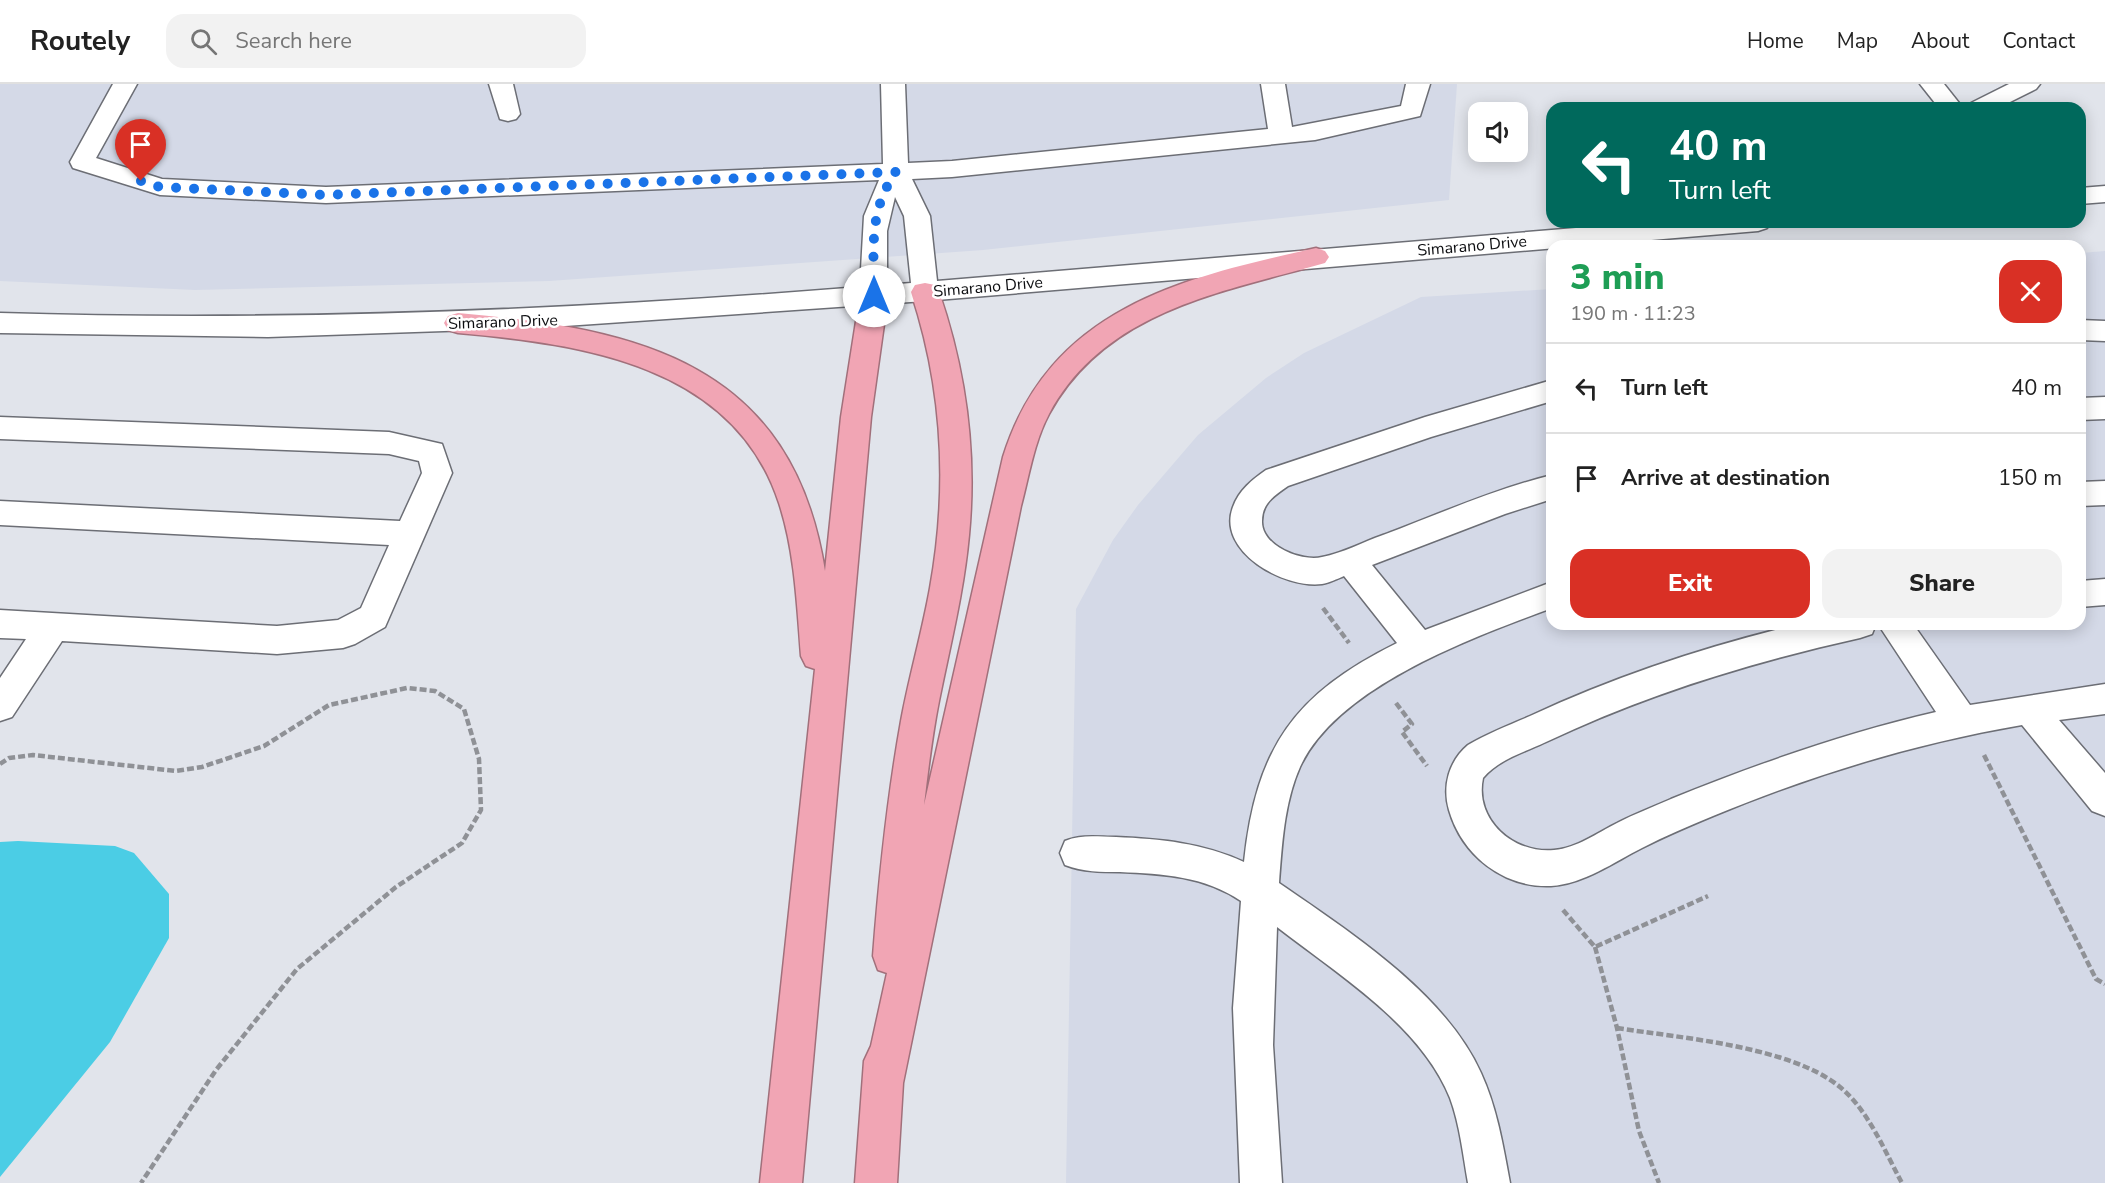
<!DOCTYPE html>
<html lang="en">
<head>
<meta charset="utf-8">
<style>
  :root { --surface:#fff; --page:#f2f2f2; --text:#222; --muted:#767676; --line:#e0e0e0; --accent:#d93025 }
  body { margin:0; font-family:"Nunito Sans",sans-serif; background:var(--page); color:var(--text); height:100vh; display:flex; flex-direction:column; font-size:22px; white-space:nowrap }
  * { box-sizing:border-box; margin:0 }
  p { font-size:20px; color:var(--muted) }
  .icon { flex:none; width:33px; height:33px; fill:none; stroke:currentColor; stroke-width:2; stroke-linecap:round; stroke-linejoin:round }
  .map { position:relative; flex:1; overflow:hidden }
  .side { position:absolute; left:1546px; top:156px; width:540px; height:390px; display:flex; flex-direction:column; background:var(--surface); border-radius:18px; box-shadow:0 3px 15px #0003 }
  .side>* { flex:none }
  .banner { position:absolute; left:1546px; top:18px; width:540px; height:126px; border-radius:18px; box-shadow:0 3px 15px #0003; background:#00695c; color:#fff; overflow:hidden }
  .fabs { position:absolute; left:1468px; top:18px; display:grid; gap:12px }
  .fabs a { display:grid; place-items:center; width:60px; height:60px; border-radius:12px; background:var(--surface); box-shadow:0 3px 15px #0003; font-size:30px }
  .pin { position:absolute; display:grid; place-items:center; width:51px; height:51px; color:#fff; margin:-62px -26px; border-radius:50% 50% 50% 0; rotate:-45deg; box-shadow:0 0 6px #0007 }
  .pin .icon { rotate:45deg }
  .me { position:absolute; width:66px; margin:-33px; rotate:0deg; stroke-linejoin:round; filter:drop-shadow(0 0 4px #0008) }
  .turn { display:flex; align-items:center; gap:21px; height:126px; padding:0 24px; font-size:27px }
  .turn .icon { width:78px; height:78px; stroke-width:2.5 }
  .turn b { display:block; font-size:42px; line-height:51px }
  .round { display:grid; place-items:center; flex:none; width:63px; height:63px; border-radius:18px; background:var(--page) }
  .head { display:flex; align-items:center; justify-content:space-between; height:102px; padding:0 24px }
  h1 { font-size:36px; font-weight:800; line-height:45px; color:#1e9e55 }
  .cta { display:flex; gap:12px; margin-top:auto; padding:12px 24px }
  .cta a { flex:1; height:69px; border-radius:18px; background:var(--accent); color:#fff; font-size:24px; font-weight:800; line-height:69px; text-align:center }
  .cta a+a { background:var(--page); color:var(--text) }
  ul { padding:0; list-style:none }
  li { display:flex; align-items:center; gap:18px; height:90px; padding:0 24px; border-top:2px solid var(--line) }
  li div { flex:1 }
  li b { display:block; font-size:22px }
  li em { font-style:normal }
  header { display:flex; align-items:center; gap:36px; box-sizing:border-box; height:84px; padding:0 30px; background:var(--surface); border-bottom:2px solid var(--line) }
  header strong { font-size:28px }
  nav { display:flex; gap:33px; margin-inline-start:auto; font-size:21px }
  .search { width:420px; height:54px; background:var(--page); display:flex; align-items:center; gap:15px; box-sizing:border-box; padding:0 21px; border-radius:18px; color:var(--muted); font-size:22px }
  .map>svg:first-child { display:block }
  .built { fill:#d4d9e7 }
  .water { fill:#4bcde5 }
  .lines { fill:none; stroke-linecap:round; stroke-linejoin:round }
  .minor-casing { stroke:#6c6e75; stroke-width:3 }
  .highway-casing { stroke:#a1707b; stroke-width:3 }
  .path { stroke:#8f9196; stroke-width:4.5; stroke-dasharray:7 3; stroke-linecap:butt }
  .minor { fill:#fff; fill-rule:evenodd }
  .highway { fill:#f1a5b4; fill-rule:evenodd }
  .route { stroke:#1a73e8; stroke-width:10; stroke-dasharray:0 18 }
  .labels { text-anchor:middle; stroke-width:5; stroke-linejoin:round; paint-order:stroke }
  .street-label { font-size:16px; fill:#0c0d10; stroke:#fff }
</style>
</head>
<body>
<header>
<strong>Routely</strong>
<div class="search"><svg class="icon" aria-label="search" viewBox="0 0 24 24"><circle cx="10" cy="10" r="6"/><path d="M15 15l6 6"/></svg>Search here</div>
<nav><a>Home</a><a>Map</a><a>About</a><a>Contact</a></nav>
</header>
<div class="map">
<svg width="2105" height="1099" viewBox="0 0 2105 1099">
  <rect width="100%" height="100%" fill="#e1e4eb"/>
  <g class="built">
    <path d="M0,0H1457L1449,116L983,166L549,197L195,206L0,197Z"/>
    <path d="M2105,167V1099H1066L1076,525L1113,456L1138,421L1198,351L1266,294L1304,269L1421,213L1552,205V540H2080L2081,169Z"/>
  </g>
  <path class="water" d="M18,757L115,762L134,769L169,810V854L110,958L0,1093V758Z"/>
  <g class="lines">
    <defs>
      <g id="minor">
        <path d="M113,0H137L96,74L162,95L326,103L883,80L881,0H905L908,79L952,77L1268,45L1261,0H1285L1292,43L1401,22L1406,0H1430L1420,32L1315,56L952,93L912,95L930,132L937,197L1649,138H1771L1767,144L1758,147L925,217L536,244L268,253L0,249V229C288,238 574,226 860,203L864,132L879,96L326,119L160,111L73,84L70,78ZM895,113L904,132L911,199L887,201V147Z"/>
        <path d="M489,0H513L520,30L516,35L508,37L500,35Z"/>
        <path d="M1920,0H1944L1963,24H1939Z"/>
        <path d="M2009,0H2040L2036,5L1998,24H1967L1971,19Z"/>
        <path d="M2105,102V118L2080,120V104Z"/>
        <path d="M2080,236L2105,237V257L2080,256Z"/>
        <path d="M1552,296V317L1431,353L1288,402C1274,412 1262,419 1262,437C1261,462 1302,478 1322,473C1343,469 1363,458 1383,451C1439,430 1495,405 1552,391V415L1505,430L1372,481L1425,546L1552,498V524C1474,553 1337,602 1300,683C1284,719 1282,761 1279,799C1350,848 1445,909 1481,989C1497,1024 1503,1061 1510,1099H1468C1463,1071 1460,1041 1450,1014C1421,941 1336,889 1277,843L1273,961L1282,1099H1240L1233,924L1241,817C1204,792 1163,790 1120,788C1101,788 1083,788 1065,781L1060,769L1065,757C1082,750 1098,753 1116,753C1161,755 1203,759 1244,778C1256,664 1294,610 1397,559L1344,492C1337,495 1329,499 1322,500C1285,505 1216,468 1233,423C1239,406 1252,396 1266,386L1425,333Z"/>
        <path d="M2105,313V335L2080,336V314Z"/>
        <path d="M0,333L389,348L442,360L452,389L385,543L355,560L343,564L277,570L62,557L12,633L0,637V594L26,555L0,554V526L277,542L338,536L361,524L389,461L0,441V417L400,437L422,389L419,377L389,370L0,355Z"/>
        <path d="M2105,397V421L2080,422V398Z"/>
        <path d="M2105,495V521L2080,523V497Z"/>
        <path d="M1799,540H1876L1872,550L1860,554C1752,578 1647,610 1546,658C1525,668 1499,675 1483,694C1474,736 1514,770 1554,766C1577,764 1597,749 1617,739C1634,730 1653,723 1671,715C1757,680 1845,649 1936,628L1878,540H1913L1970,621L2105,600V630L2059,636L2105,689V732L2092,727L2022,641C1916,659 1812,691 1713,732C1689,742 1665,752 1642,764C1614,778 1584,800 1551,802C1503,804 1462,771 1449,726C1442,702 1449,677 1468,661C1488,649 1510,641 1530,632C1616,592 1707,562 1799,540Z"/>
      </g>
      <g id="highway">
        <path d="M1316,164L1325,167L1329,173L1325,179C1223,208 1105,226 1049,330C1034,358 1029,392 1021,422L903,999L897,1099H855L864,977L871,962L887,889L878,886L873,872C879,794 887,715 901,637C909,593 922,549 930,504C948,404 943,305 911,208L915,201L925,199L935,201L939,208C966,287 977,368 969,451C964,507 950,562 939,617C932,652 928,687 924,721L1003,373C1049,225 1180,194 1316,164Z"/>
        <path d="M874,203L884,205L888,212L871,333L802,1099H760L815,585L806,582L801,572C797,521 795,468 779,419C734,281 582,260 458,249L448,246L444,239L448,232L458,229C640,245 792,279 825,487L841,333L860,212L864,205Z"/>
      </g>
    </defs>
    <use href="#minor" class="minor-casing"/>
    <use href="#highway" class="highway-casing"/>
    <g class="path">
      <path d="M1323,524L1349,559"/>
      <path d="M1396,619L1412,640L1402,648L1427,682"/>
      <path d="M1984,671L2096,895L2105,900"/>
      <path d="M0,680L9,674L33,671L176,687L202,683L264,662L329,621L407,604L435,607L464,625L479,675L481,726L462,759L396,803L297,885L216,986L141,1099"/>
      <path d="M1563,826L1595,863L1708,812"/>
      <path d="M1595,863L1617,944L1639,1047L1659,1099"/>
      <path d="M1617,944C1680,954 1790,962 1840,1003C1869,1027 1885,1068 1902,1099"/>
    </g>
    <use href="#minor" class="minor"/>
    <use href="#highway" class="highway"/>
  </g>
  <g class="lines">
    <path class="route" d="M141,97L160,103L326,111L896,88C868,127 874,166 874,212"/>
  </g>
  <g class="labels">
    <g class="street-label">
      <text transform="translate(1472 161) rotate(-5)" y="6">Simarano Drive</text>
      <text transform="translate(988 202) rotate(-5)" y="6">Simarano Drive</text>
      <text transform="translate(503 237) rotate(-2)" y="6">Simarano Drive</text>
    </g>
  </g>
</svg>
<div class="fabs">
<a><svg class="icon" aria-label="sound" viewBox="0 0 24 24"><path d="M4 9h4l5-4v14l-5-4H4zM17 9q2 3 0 6"/></svg></a>
</div>
<div class="pin" style="left:141px;top:97px;background:#d93025"><svg class="icon" aria-label="arrive" viewBox="0 0 24 24"><path d="M6 21V4h12l-3 4 3 4H6"/></svg></div>
<svg class="me" style="left:874px;top:212px" viewBox="-20 -20 40 40"><circle r="19" fill="#fff"/><path d="M0-13L10 11 0 6-10 11z" fill="#1a73e8"/></svg>
<div class="banner">
<div class="turn"><svg class="icon" aria-label="left" viewBox="0 0 24 24"><path d="M17 20v-9H6M10 6l-5 5 5 5"/></svg><div><b>40 m</b>Turn left</div></div>
</div>
<section class="side">
<div class="head"><div><h1>3 min</h1><p>190 m · 11:23</p></div><a class="round" style="background:#d93025;color:#fff"><svg class="icon" aria-label="close" viewBox="0 0 24 24"><path d="M6 6l12 12M18 6L6 18"/></svg></a></div>
<ul>
<li><svg class="icon" aria-label="left" viewBox="0 0 24 24"><path d="M17 20v-9H6M10 6l-5 5 5 5"/></svg><div><b>Turn left</b></div><em>40 m</em></li>
<li><svg class="icon" aria-label="arrive" viewBox="0 0 24 24"><path d="M6 21V4h12l-3 4 3 4H6"/></svg><div><b>Arrive at destination</b></div><em>150 m</em></li>
</ul>
<div class="cta"><a>Exit</a><a>Share</a></div>
</section>
</div>
</body>
</html>
